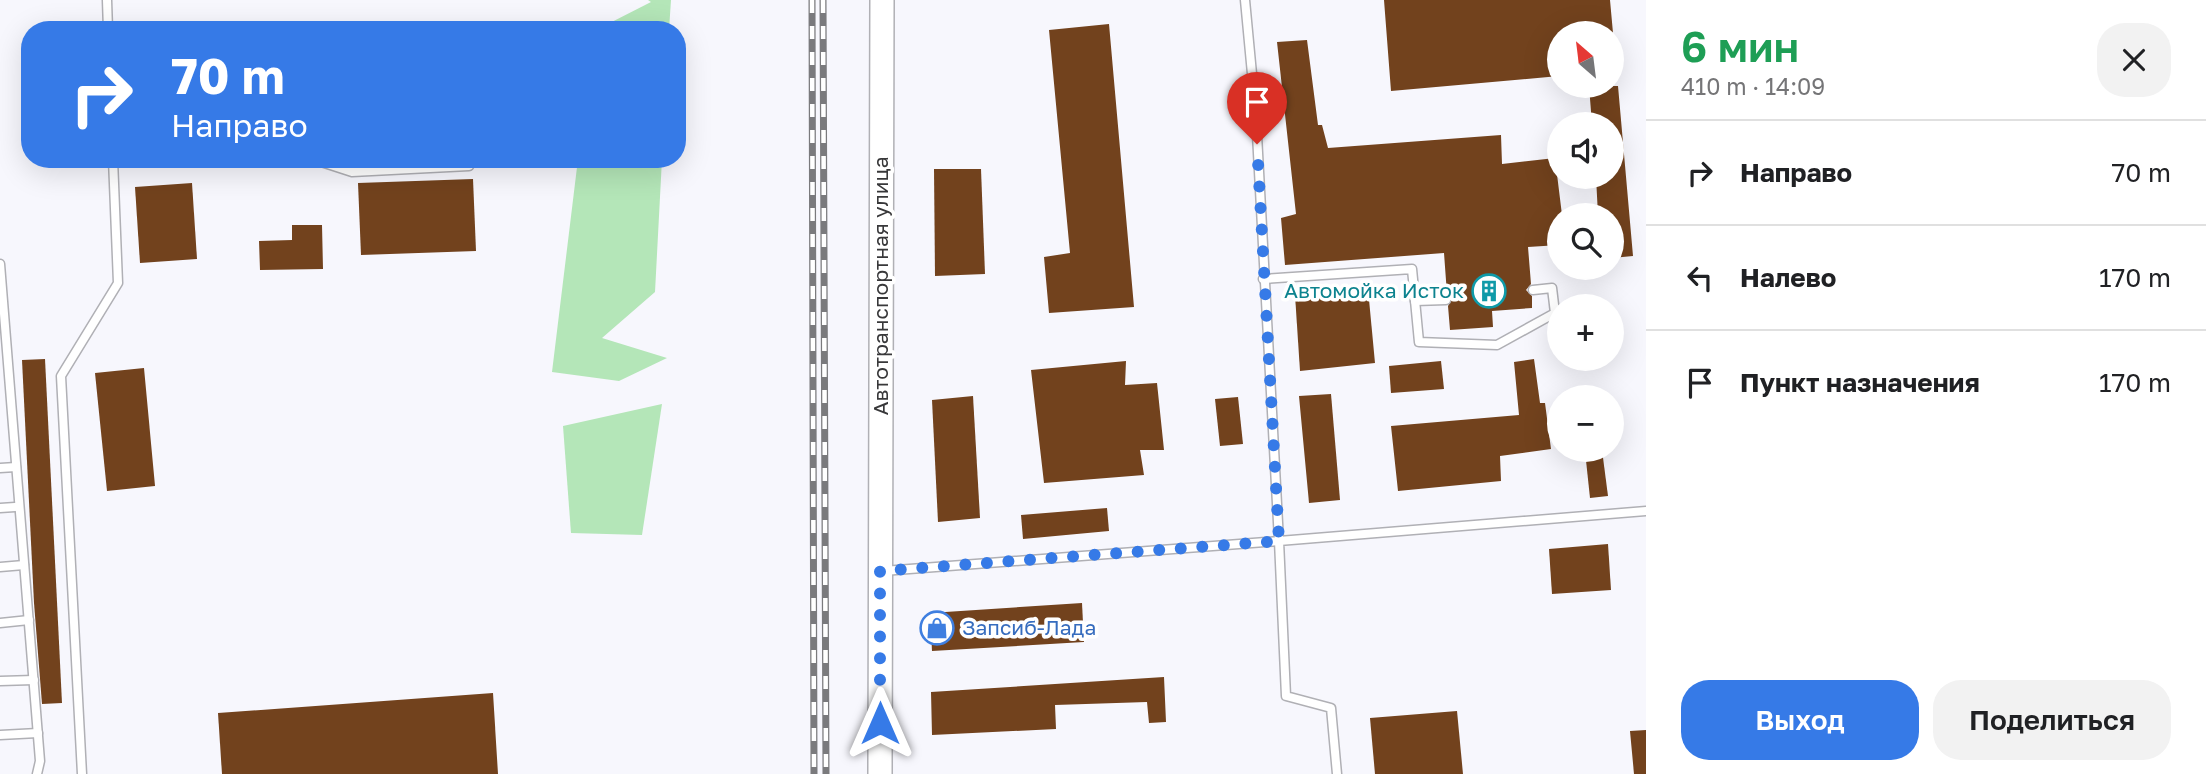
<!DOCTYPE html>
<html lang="ru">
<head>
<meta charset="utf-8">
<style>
  :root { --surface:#fff; --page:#f2f2f2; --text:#202124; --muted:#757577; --line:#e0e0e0; --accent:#367ae7 }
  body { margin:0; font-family:"Golos Text",sans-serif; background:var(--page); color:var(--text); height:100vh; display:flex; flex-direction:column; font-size:26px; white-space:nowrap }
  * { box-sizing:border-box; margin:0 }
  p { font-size:23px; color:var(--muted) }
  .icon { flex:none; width:38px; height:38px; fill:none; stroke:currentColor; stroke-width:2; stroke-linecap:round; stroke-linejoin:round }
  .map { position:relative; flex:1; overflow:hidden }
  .side { display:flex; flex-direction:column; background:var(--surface); width:560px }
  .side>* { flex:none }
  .hud { position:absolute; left:21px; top:21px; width:665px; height:147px; border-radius:28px; box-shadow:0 7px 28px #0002; background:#367ae7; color:#fff; overflow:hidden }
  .needle { width:46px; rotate:332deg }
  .buttons { position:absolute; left:1547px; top:21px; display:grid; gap:14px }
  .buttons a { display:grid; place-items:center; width:77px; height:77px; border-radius:50%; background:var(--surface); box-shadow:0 7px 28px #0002; font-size:35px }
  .pin { position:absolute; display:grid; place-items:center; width:60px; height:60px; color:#fff; margin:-72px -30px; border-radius:50% 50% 50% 0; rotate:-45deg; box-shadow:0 0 7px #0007 }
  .pin .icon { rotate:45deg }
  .me { position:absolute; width:77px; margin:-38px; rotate:0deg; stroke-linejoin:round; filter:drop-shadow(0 0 5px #0008) }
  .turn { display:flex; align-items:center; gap:24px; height:147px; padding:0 35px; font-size:32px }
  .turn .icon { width:91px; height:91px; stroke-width:2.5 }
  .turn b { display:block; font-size:49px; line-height:60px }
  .round { display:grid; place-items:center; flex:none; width:74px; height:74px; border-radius:28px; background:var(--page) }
  .summary { display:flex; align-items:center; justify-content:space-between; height:119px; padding:0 35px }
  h1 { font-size:42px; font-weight:600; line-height:52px; color:#1e9e55 }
  .primary-button { display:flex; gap:14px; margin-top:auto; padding:14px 35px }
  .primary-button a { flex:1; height:80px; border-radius:28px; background:var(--accent); color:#fff; font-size:28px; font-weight:600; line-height:80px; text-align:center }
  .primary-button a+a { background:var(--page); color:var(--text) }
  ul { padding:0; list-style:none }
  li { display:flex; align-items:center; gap:21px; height:105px; padding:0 35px; border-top:2px solid var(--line) }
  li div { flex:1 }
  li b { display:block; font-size:26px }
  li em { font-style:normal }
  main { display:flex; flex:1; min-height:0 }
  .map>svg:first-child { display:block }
  .green { fill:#b4e6b8 }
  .building { fill:#72421d }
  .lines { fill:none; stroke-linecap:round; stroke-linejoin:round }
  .lane-casing { stroke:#b0b0b5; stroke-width:11 }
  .secondary-casing { stroke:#b0b0b5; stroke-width:26 }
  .lane { stroke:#fff; stroke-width:8 }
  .secondary { stroke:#fff; stroke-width:23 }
  .rail-casing { stroke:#7a7a7d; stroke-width:7 }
  .rail { stroke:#fff; stroke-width:4.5; stroke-dasharray:13; stroke-linecap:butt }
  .route { stroke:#367ae7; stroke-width:12; stroke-dasharray:0 21.6 }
  .labels { text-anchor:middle; stroke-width:7; stroke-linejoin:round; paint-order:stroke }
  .street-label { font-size:21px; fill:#38383a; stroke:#fff }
  .culture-label { font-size:21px; fill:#0d838f; stroke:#fff; text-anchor:end }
  .shop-label { font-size:21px; fill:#366cbe; stroke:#fff; text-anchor:start }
</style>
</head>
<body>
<main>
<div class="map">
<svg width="1646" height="774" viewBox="0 0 1646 774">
  <rect width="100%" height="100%" fill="#f7f7fd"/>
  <g class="green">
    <path d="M648,0H671L669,30H596L651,2Z"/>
    <path d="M578,159H662L655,292L602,338L667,358L619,381L552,372Z"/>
    <path d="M662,404L642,535L571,533L563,426Z"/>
  </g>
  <g class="building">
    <path d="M1384,0H1610L1613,33H1559V76L1391,91Z"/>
    <path d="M1109,24L1134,307L1049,313L1044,257L1070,253L1049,30Z"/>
    <path d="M1307,40L1318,125H1322L1328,148L1501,135L1502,164L1555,158L1562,215H1559V245L1528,247L1531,284L1526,290L1532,296V308L1492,311L1493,327L1450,330L1448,306L1452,299L1447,294L1444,253L1285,265L1281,218L1296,214L1277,42Z"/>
    <path d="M1589,86H1618L1633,256L1612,258V215H1598L1596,177H1612V124H1592Z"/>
    <path d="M934,169H981L985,274L935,276Z"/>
    <path d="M473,179L476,251L361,255L358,183Z"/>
    <path d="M192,183L197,259L140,263L135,187Z"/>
    <path d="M292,225H322L323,269L260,270L259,241L292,240Z"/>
    <path d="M1368,289L1375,363L1300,371L1295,295Z"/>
    <path d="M45,359L62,703L42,704L34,603L22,360Z"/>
    <path d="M1534,359L1540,403H1545L1551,449L1500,456L1501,481L1398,491L1391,426L1519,415L1514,362Z"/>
    <path d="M1126,361L1125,385L1157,383L1164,450H1140L1144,475L1044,483L1031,370Z"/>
    <path d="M1441,361L1444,389L1391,393L1389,366Z"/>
    <path d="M144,368L155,486L107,491L95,373Z"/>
    <path d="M1331,394L1340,500L1309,503L1299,396Z"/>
    <path d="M973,396L980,518L938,522L932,400Z"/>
    <path d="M1238,397L1243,444L1220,446L1215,399Z"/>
    <path d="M1602,450L1608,496L1590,498L1585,451Z"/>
    <path d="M1107,508L1109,531L1023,539L1021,515Z"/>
    <path d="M1608,544L1611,590L1552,594L1549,549Z"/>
    <path d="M1082,603L1084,642L932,651L930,613Z"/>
    <path d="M1164,677L1166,722L1149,723L1147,702L1055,705L1056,729L932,735L931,692Z"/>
    <path d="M493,693L498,774H222L218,713Z"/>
    <path d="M1457,711L1463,774H1375L1370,718Z"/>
    <path d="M1646,730V774H1634L1630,731Z"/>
  </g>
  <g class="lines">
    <defs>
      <g id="lane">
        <path d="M107,0L108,30"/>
        <path d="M312,159L352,172L469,166"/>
        <path d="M0,264L40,761L37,774"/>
        <path d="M1263,279L1412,269L1419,342L1497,345L1555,313L1552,288L1533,290"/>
        <path d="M1415,301L1446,300"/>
        <path d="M0,468L16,467"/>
        <path d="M0,508L15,507"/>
        <path d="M0,567L24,565"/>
        <path d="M883,571L1279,541L1256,116L1245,0"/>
        <path d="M0,623L29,620"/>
        <path d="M0,681L34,680"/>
        <path d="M0,735L38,733"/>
        <path d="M82,774L61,376L118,283L113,159"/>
        <path d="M1337,774L1331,708L1286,696L1279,541L1646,511"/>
      </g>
      <path id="secondary" d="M880,774L882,0"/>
    </defs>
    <use href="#lane" class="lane-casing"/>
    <use href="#secondary" class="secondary-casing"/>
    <use href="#lane" class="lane"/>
    <use href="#secondary" class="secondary"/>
    <defs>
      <g id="rail">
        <path d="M812,0L814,774"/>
        <path d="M823,0L826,774"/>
      </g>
    </defs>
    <use href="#rail" class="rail-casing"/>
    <use href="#rail" class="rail"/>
  </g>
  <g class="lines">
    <path class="route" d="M880,723V571L1279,541L1257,144"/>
  </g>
  <defs>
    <symbol id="building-ring" viewBox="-11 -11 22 22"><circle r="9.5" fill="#fff" stroke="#0f9aa8" stroke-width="1.5"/><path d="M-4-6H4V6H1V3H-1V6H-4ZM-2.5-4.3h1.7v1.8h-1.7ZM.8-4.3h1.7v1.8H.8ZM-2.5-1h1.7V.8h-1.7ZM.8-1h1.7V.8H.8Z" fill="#0f9aa8"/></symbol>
    <symbol id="shop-ring" viewBox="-11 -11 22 22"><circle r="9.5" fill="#fff" stroke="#3f7fe0" stroke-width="1.5"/><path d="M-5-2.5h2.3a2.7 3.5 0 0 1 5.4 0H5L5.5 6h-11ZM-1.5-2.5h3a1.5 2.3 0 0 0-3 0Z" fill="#3f7fe0"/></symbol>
  </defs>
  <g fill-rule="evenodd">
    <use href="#building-ring" x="1470" y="272" width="38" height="38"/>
    <use href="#shop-ring" x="918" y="609" width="38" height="38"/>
  </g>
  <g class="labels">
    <g class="street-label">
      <text transform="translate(881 286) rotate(-90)" y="7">Автотранспортная улица</text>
    </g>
    <g class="culture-label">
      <text x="1464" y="298">Автомойка Исток</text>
    </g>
    <g class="shop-label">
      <text x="962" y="635">Запсиб-Лада</text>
    </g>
  </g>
</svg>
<div class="buttons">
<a><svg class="needle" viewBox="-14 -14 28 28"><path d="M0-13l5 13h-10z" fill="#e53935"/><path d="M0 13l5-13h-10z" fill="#757577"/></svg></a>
<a><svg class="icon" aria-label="sound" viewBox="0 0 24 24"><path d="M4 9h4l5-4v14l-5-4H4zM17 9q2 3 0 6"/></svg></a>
<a><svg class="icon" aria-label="search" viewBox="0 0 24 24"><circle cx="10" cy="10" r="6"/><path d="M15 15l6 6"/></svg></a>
<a>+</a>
<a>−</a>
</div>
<div class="pin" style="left:1257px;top:144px;background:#d93025"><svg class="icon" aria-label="arrive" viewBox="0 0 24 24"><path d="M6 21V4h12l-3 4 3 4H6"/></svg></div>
<svg class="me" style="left:880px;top:723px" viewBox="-20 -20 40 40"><path d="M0-17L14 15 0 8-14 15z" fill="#367ae7" stroke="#fff" stroke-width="4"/></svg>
<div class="hud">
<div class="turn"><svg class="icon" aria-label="right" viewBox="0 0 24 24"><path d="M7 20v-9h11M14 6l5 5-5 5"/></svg><div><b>70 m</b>Направо</div></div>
</div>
</div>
<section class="side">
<div class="summary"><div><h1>6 мин</h1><p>410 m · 14:09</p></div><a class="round"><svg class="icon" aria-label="close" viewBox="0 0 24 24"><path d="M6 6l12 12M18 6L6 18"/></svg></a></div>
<ul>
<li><svg class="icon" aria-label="right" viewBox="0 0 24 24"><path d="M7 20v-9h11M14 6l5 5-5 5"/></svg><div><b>Направо</b></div><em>70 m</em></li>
<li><svg class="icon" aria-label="left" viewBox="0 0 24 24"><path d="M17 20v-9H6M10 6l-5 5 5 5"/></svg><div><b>Налево</b></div><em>170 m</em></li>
<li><svg class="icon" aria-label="arrive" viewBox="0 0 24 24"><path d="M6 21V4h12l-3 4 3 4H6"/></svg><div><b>Пункт назначения</b></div><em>170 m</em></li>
</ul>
<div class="primary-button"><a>Выход</a><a>Поделиться</a></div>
</section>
</main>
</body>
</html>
